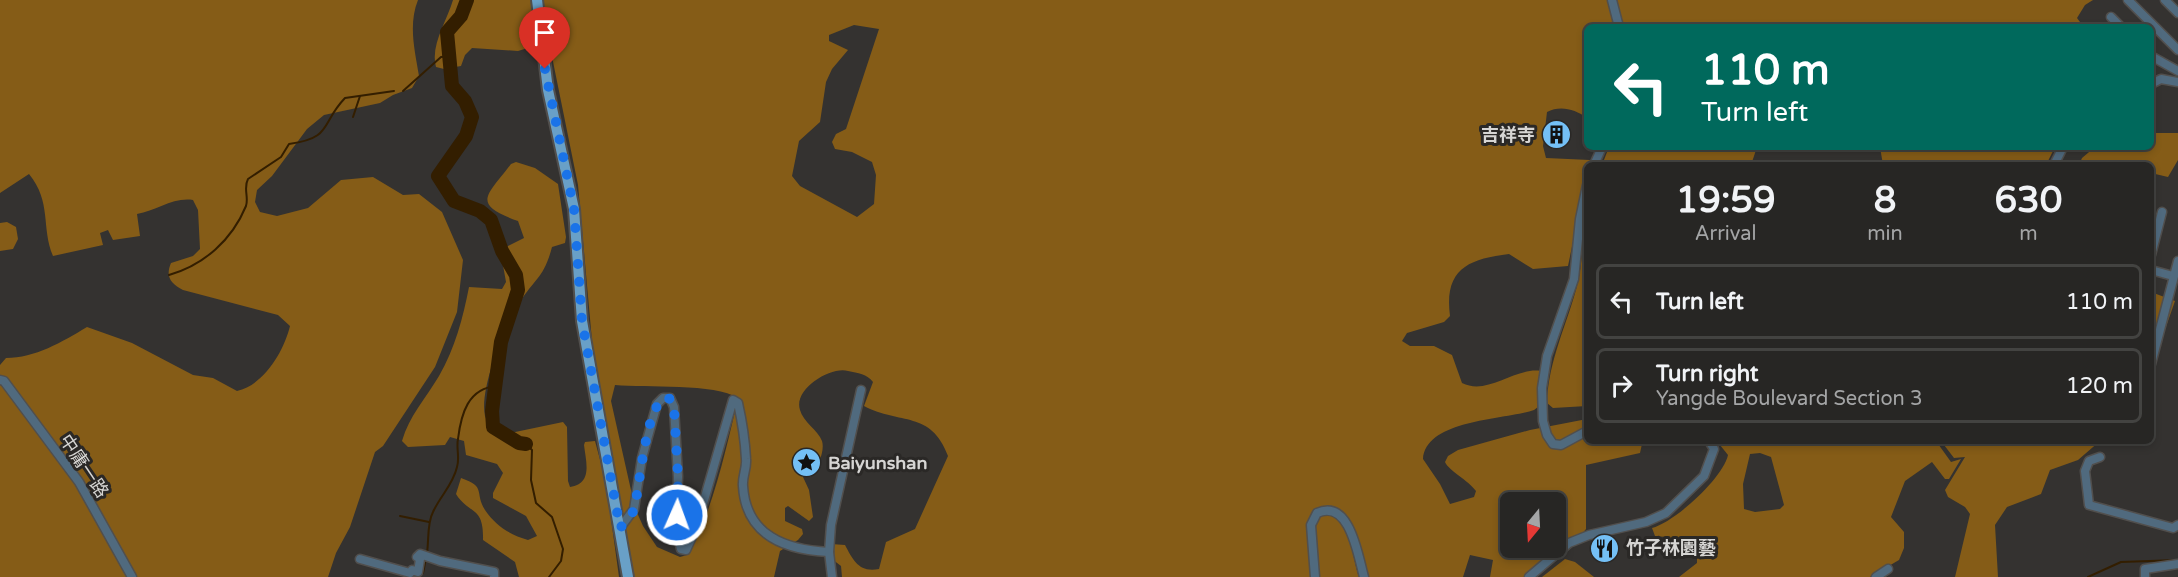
<!DOCTYPE html>
<html lang="en">
<head>
<meta charset="utf-8">
<style>
  :root { --surface:#272624; --page:#333231; --text:#f1f3f6; --muted:#a4a5a6; --line:#434341 }
  body { margin:0; font-family:"Varela Round","Noto Sans TC",sans-serif; background:var(--page); color:var(--text); height:100vh; display:flex; flex-direction:column; font-size:22px; white-space:nowrap }
  * { box-sizing:border-box; margin:0 }
  p { font-size:20px; color:var(--muted) }
  .icon { flex:none; width:33px; height:33px; fill:none; stroke:currentColor; stroke-width:2; stroke-linecap:round; stroke-linejoin:round }
  .map { position:relative; flex:1; overflow:hidden }
  .side { position:absolute; left:1584px; top:162px; width:570px; height:282px; display:flex; flex-direction:column; background:var(--surface); border-radius:9px; box-shadow:0 3px 9px #0003,0 0 0 2px var(--line) }
  .side>* { flex:none }
  .banner { position:absolute; left:1584px; top:24px; width:570px; height:126px; border-radius:9px; box-shadow:0 3px 9px #0003,0 0 0 2px var(--line); background:#00695c; color:#fff; overflow:hidden }
  .needle { width:39px; rotate:198deg }
  .tools { position:absolute; left:1500px; top:492px; display:grid; gap:12px }
  .tools a { display:grid; place-items:center; width:66px; height:66px; border-radius:9px; background:var(--surface); box-shadow:0 3px 9px #0003,0 0 0 2px var(--line); font-size:30px }
  .pin { position:absolute; display:grid; place-items:center; width:51px; height:51px; color:#fff; margin:-62px -26px; border-radius:50% 50% 50% 0; rotate:-45deg; box-shadow:0 0 6px #0007 }
  .pin .icon { rotate:45deg }
  .me { position:absolute; width:66px; margin:-33px; rotate:2deg; stroke-linejoin:round; filter:drop-shadow(0 0 4px #0008) }
  .turn { display:flex; align-items:center; gap:21px; height:126px; padding:0 18px; font-size:27px }
  .turn .icon { width:78px; height:78px; stroke-width:2.5 }
  .turn b { display:block; font-size:42px; line-height:51px }
  .eta { display:flex; justify-content:space-evenly; align-items:center; height:102px; text-align:center }
  .eta b { font-size:36px; font-weight:700; line-height:42px }
  ul { padding:0; list-style:none }
  li { display:flex; align-items:center; gap:18px; height:75px; margin:0 12px 9px; padding:0 6px; border:3px solid var(--line); border-radius:9px }
  li div { flex:1 }
  li b { display:block; font-size:22px }
  li em { font-style:normal }
  .map>svg:first-child { display:block }
  .forest { fill:#855c17; fill-rule:evenodd }
  .lines { fill:none; stroke-linecap:round; stroke-linejoin:round }
  .stream { stroke:#331e00; stroke-width:2 }
  .river { stroke:#331e00; stroke-width:14 }
  .minor-casing { stroke:#514f4d; stroke-width:11 }
  .major-casing { stroke:#514f4d; stroke-width:14 }
  .minor { stroke:#506a7e; stroke-width:8 }
  .major { stroke:#69a0c7; stroke-width:10 }
  .route { stroke:#1a73e8; stroke-width:10; stroke-dasharray:0 18 }
  .labels { text-anchor:middle; stroke-width:6; stroke-linejoin:round; paint-order:stroke }
  .poi-label { font-size:18px; font-weight:bold; fill:#d6d5d3; stroke:#2a2826; text-anchor:start }
  .street-label { font-size:18px; fill:#d6d5d3; stroke:#2a2826 }
</style>
</head>
<body>
<div class="map">
<svg width="2178" height="577" viewBox="0 0 2178 577">
  <rect width="100%" height="100%" fill="#343230"/>
  <g class="forest">
    <path d="M0,0H418C408,25 415,51 419,76L412,88L393,95L380,103L324,115L307,129L272,176L257,190L255,202L260,212L277,216L308,208L341,180L373,177L403,195L419,194L442,212L463,260L457,312L435,367L383,446L375,452L350,527L336,553L328,577H0V365L6,358C35,358 62,342 87,327L132,343L193,375L213,378L237,391C264,385 284,351 290,326L278,315L183,290C171,284 165,277 171,263L193,256L200,249L198,210L193,200C173,197 156,211 137,214L140,236L113,240L108,230L100,233L103,245L53,256C41,228 52,202 29,174L0,193Z"/>
    <path d="M453,0H532L535,40L531,47L518,51L472,48L465,55L461,66L444,69L436,67C430,45 447,21 453,0Z"/>
    <path d="M543,0H1610L1616,27H1587V118C1575,109 1560,105 1547,112L1543,146L1546,158L1590,160L1568,266L1533,269L1509,254C1467,259 1444,270 1450,316L1444,322L1407,333L1402,341L1410,346H1434L1452,355L1462,383C1488,396 1514,367 1541,371L1537,389L1538,407L1534,410C1505,420 1426,419 1423,459L1440,484L1450,504L1474,497L1476,491C1468,480 1449,471 1445,462L1448,456L1458,450L1530,430L1587,419V441H1638L1642,444L1640,453L1586,465V529L1582,534L1560,545L1524,577H1490L1493,560L1470,555L1463,577H1366L1344,515L1314,512C1301,529 1310,558 1315,577H842L841,566L832,559L831,544L845,545C853,560 859,573 879,569L886,542L915,529L948,456C931,410 900,425 864,406L873,382C867,374 858,373 848,371C831,366 793,389 800,410C803,422 818,430 822,441C825,451 818,464 815,473L809,471L803,477L809,490L813,517L809,521L788,506L785,508V521L802,529L803,534L798,540L780,551L774,577H633L594,363L578,185L546,27ZM854,25L879,29L846,129L836,134L832,142L835,149L852,152L872,162L876,175L874,204L857,217L800,186L792,176L799,141L820,122L826,82L832,69L848,50L829,41V35ZM615,385C646,388 715,383 738,398C727,445 712,516 687,555L680,557L657,547L643,526L635,508L611,401ZM1510,502H1556V548H1510Z"/>
    <path d="M1616,0H2093L2085,5L2077,18L2080,22L2078,27H1622Z"/>
    <path d="M2151,133H2178V160L2168,177L2151,173V165H2079L2082,158L2095,147H2151Z"/>
    <path d="M1609,147H1757L1751,165H1602Z"/>
    <path d="M1880,147H2055L2046,165H1883Z"/>
    <path d="M516,162L535,168L558,184L566,237L565,243L552,247C544,278 535,278 520,302C505,325 479,389 485,416C487,421 490,427 493,433L506,434L563,422L567,427L568,481L570,487C593,484 586,462 584,445L585,442L595,441L606,482L619,577H519L515,562L483,540C484,505 469,515 456,494L461,478C487,487 474,492 485,510C496,526 510,535 528,540L537,536L526,516L493,498V493L503,473L497,464L466,455L464,441L450,437L445,445L408,447L402,441C409,416 426,398 439,376C455,348 463,318 469,287L502,289L506,282L501,254L502,249L524,238L518,221C471,204 486,197 511,164Z"/>
    <path d="M1587,213V406L1553,408L1547,403C1548,360 1568,323 1578,282C1583,260 1582,236 1587,213Z"/>
    <path d="M7,222L16,227L18,239L13,249L0,251V223Z"/>
    <path d="M2151,292L2175,301L2155,358H2151Z"/>
    <path d="M1723,441H1936L1951,462L1961,459L1949,479H1945L1932,462L1905,481L1891,517L1904,532V548L1899,560L1870,577H1679L1697,563V556L1666,537L1655,536L1652,528C1675,522 1723,478 1728,455L1720,445ZM1760,453L1771,457L1784,505L1780,509L1755,512L1744,509L1743,484L1750,454Z"/>
    <path d="M1941,441H2100L2078,460L2050,470L2041,494L2007,507L1995,525L1998,577H1955L1970,514L1965,507L1948,497L1945,490L1965,457L1954,458Z"/>
    <path d="M1329,513C1351,521 1352,557 1359,577H1319L1313,524L1321,514Z"/>
    <path d="M1565,559L1575,562L1594,577H1542Z"/>
  </g>
  <g class="lines">
    <g class="stream">
      <path d="M403,91L441,57L450,56"/>
      <path d="M353,117L360,96"/>
      <path d="M169,275C204,265 232,240 246,206C249,197 243,188 248,179L281,157L289,144C333,138 320,124 345,98L394,91"/>
      <path d="M526,444L532,450L531,480L536,503L552,517L563,549L561,561L549,577"/>
      <path d="M400,516L429,522"/>
      <path d="M427,553C429,539 427,523 433,512C440,496 453,485 457,467C460,458 456,448 458,439C461,414 468,388 497,386"/>
      <path d="M423,573L426,558"/>
      <path d="M2088,577L2121,562L2178,560"/>
    </g>
    <path class="river" d="M467,0L461,16L447,32L452,86L465,101L472,117L466,136L438,176L454,201L480,211L491,220L502,251L516,275L518,290L501,342L492,411L493,427L519,443L526,444"/>
    <defs>
      <g id="minor">
        <path d="M1612,0L1619,27"/>
        <path d="M2128,0L2178,50"/>
        <path d="M2165,0L2178,13"/>
        <path d="M2111,17L2121,27"/>
        <path d="M2151,56L2178,71"/>
        <path d="M2151,84L2161,79L2178,82"/>
        <path d="M1594,165L1602,147"/>
        <path d="M2054,165L2063,147"/>
        <path d="M1587,185L1580,219L1574,279L1547,356L1542,388L1543,421L1547,435L1553,444L1561,445L1587,431"/>
        <path d="M2151,255L2162,212"/>
        <path d="M2151,270L2173,276"/>
        <path d="M2151,364L2178,261"/>
        <path d="M0,380L4,381L79,482L132,577"/>
        <path d="M2100,457L2089,461L2085,471L2089,505L2173,528L2178,525"/>
        <path d="M620,528L634,509L642,458L657,404L663,398H670L674,407L678,477L676,529L681,549L686,550L696,528L733,400L738,403C742,421 745,440 746,459C747,468 742,477 743,486C746,536 786,550 829,552"/>
        <path d="M360,559L410,573L412,570L418,572L420,559L417,557L420,554L440,561L494,572V577"/>
        <path d="M832,577L829,552L831,525L861,390"/>
        <path d="M1315,577L1311,525L1317,513C1350,498 1358,556 1364,577"/>
        <path d="M1529,577L1569,543L1589,535L1646,522L1666,513L1704,476L1714,449L1709,441"/>
        <path d="M1876,577L1888,569"/>
        <path d="M2145,577V569L2178,564"/>
      </g>
      <path id="major" d="M537,0L548,90L574,209L582,321L628,577"/>
    </defs>
    <use href="#minor" class="minor-casing"/>
    <use href="#major" class="major-casing"/>
    <use href="#minor" class="minor"/>
    <use href="#major" class="major"/>
  </g>
  <g class="lines">
    <path class="route" d="M545,69L574,209L582,321L620,528C625,523 632,516 634,509C640,488 645,405 666,397L672,400L674,407L678,477L677,515"/>
  </g>
  <defs>
    <symbol id="building-disc" viewBox="-11 -11 22 22"><circle r="9.5" fill="#74c0f6" stroke="#2a2826"/><path d="M-4-6H4V6H1V3H-1V6H-4ZM-2.5-4.3h1.7v1.8h-1.7ZM.8-4.3h1.7v1.8H.8ZM-2.5-1h1.7V.8h-1.7ZM.8-1h1.7V.8H.8Z" fill="#111"/></symbol>
    <symbol id="sight-disc" viewBox="-11 -11 22 22"><circle r="9.5" fill="#74c0f6" stroke="#2a2826"/><path d="M0-6L1.8-2.2L6-1.7L2.9 1.2L3.7 5.4L0 3.3L-3.7 5.4L-2.9 1.2L-6-1.7L-1.8-2.2Z" fill="#111"/></symbol>
    <symbol id="restaurant-disc" viewBox="-11 -11 22 22"><circle r="9.5" fill="#74c0f6" stroke="#2a2826"/><path d="M-5-6h1v4h1v-4h1v4h1v-4h1v5L-1.5 .5V6h-2V.5L-5-1ZM5-6V6H3V1.5H1.5Q1.5-4 5-6Z" fill="#111"/></symbol>
  </defs>
  <g fill-rule="evenodd">
    <use href="#building-disc" x="1540" y="118" width="33" height="33"/>
    <use href="#sight-disc" x="790" y="446" width="33" height="33"/>
    <use href="#restaurant-disc" x="1588" y="532" width="33" height="33"/>
  </g>
  <g class="labels">
    <g class="poi-label">
      <text x="1535" y="141" text-anchor="end">吉祥寺</text>
      <text x="828" y="469">Baiyunshan</text>
      <text x="1626" y="554">竹子林園藝</text>
    </g>
    <g class="street-label">
      <text transform="translate(84 466) rotate(56)" y="6">中庸一路</text>
    </g>
  </g>
</svg>
<div class="tools">
<a><svg class="needle" viewBox="-14 -14 28 28"><path d="M0-13l5 13h-10z" fill="#e53935"/><path d="M0 13l5-13h-10z" fill="#a4a5a6"/></svg></a>
</div>
<div class="pin" style="left:545px;top:69px;background:#d93025"><svg class="icon" aria-label="arrive" viewBox="0 0 24 24"><path d="M6 21V4h12l-3 4 3 4H6"/></svg></div>
<svg class="me" style="left:677px;top:515px" viewBox="-20 -20 40 40"><circle r="17" fill="#1a73e8" stroke="#fff" stroke-width="3"/><path d="M0-11L8 9 0 5-8 9z" fill="#fff"/></svg>
<div class="banner">
<div class="turn"><svg class="icon" aria-label="left" viewBox="0 0 24 24"><path d="M17 20v-9H6M10 6l-5 5 5 5"/></svg><div><b>110 m</b>Turn left</div></div>
</div>
<section class="side">
<div class="eta">
<div><b>19:59</b><p>Arrival</p></div>
<div><b>8</b><p>min</p></div>
<div><b>630</b><p>m</p></div>
</div>
<ul>
<li><svg class="icon" aria-label="left" viewBox="0 0 24 24"><path d="M17 20v-9H6M10 6l-5 5 5 5"/></svg><div><b>Turn left</b></div><em>110 m</em></li>
<li><svg class="icon" aria-label="right" viewBox="0 0 24 24"><path d="M7 20v-9h11M14 6l5 5-5 5"/></svg><div><b>Turn right</b><p>Yangde Boulevard Section 3</p></div><em>120 m</em></li>
</ul>
</section>
</div>
</body>
</html>
